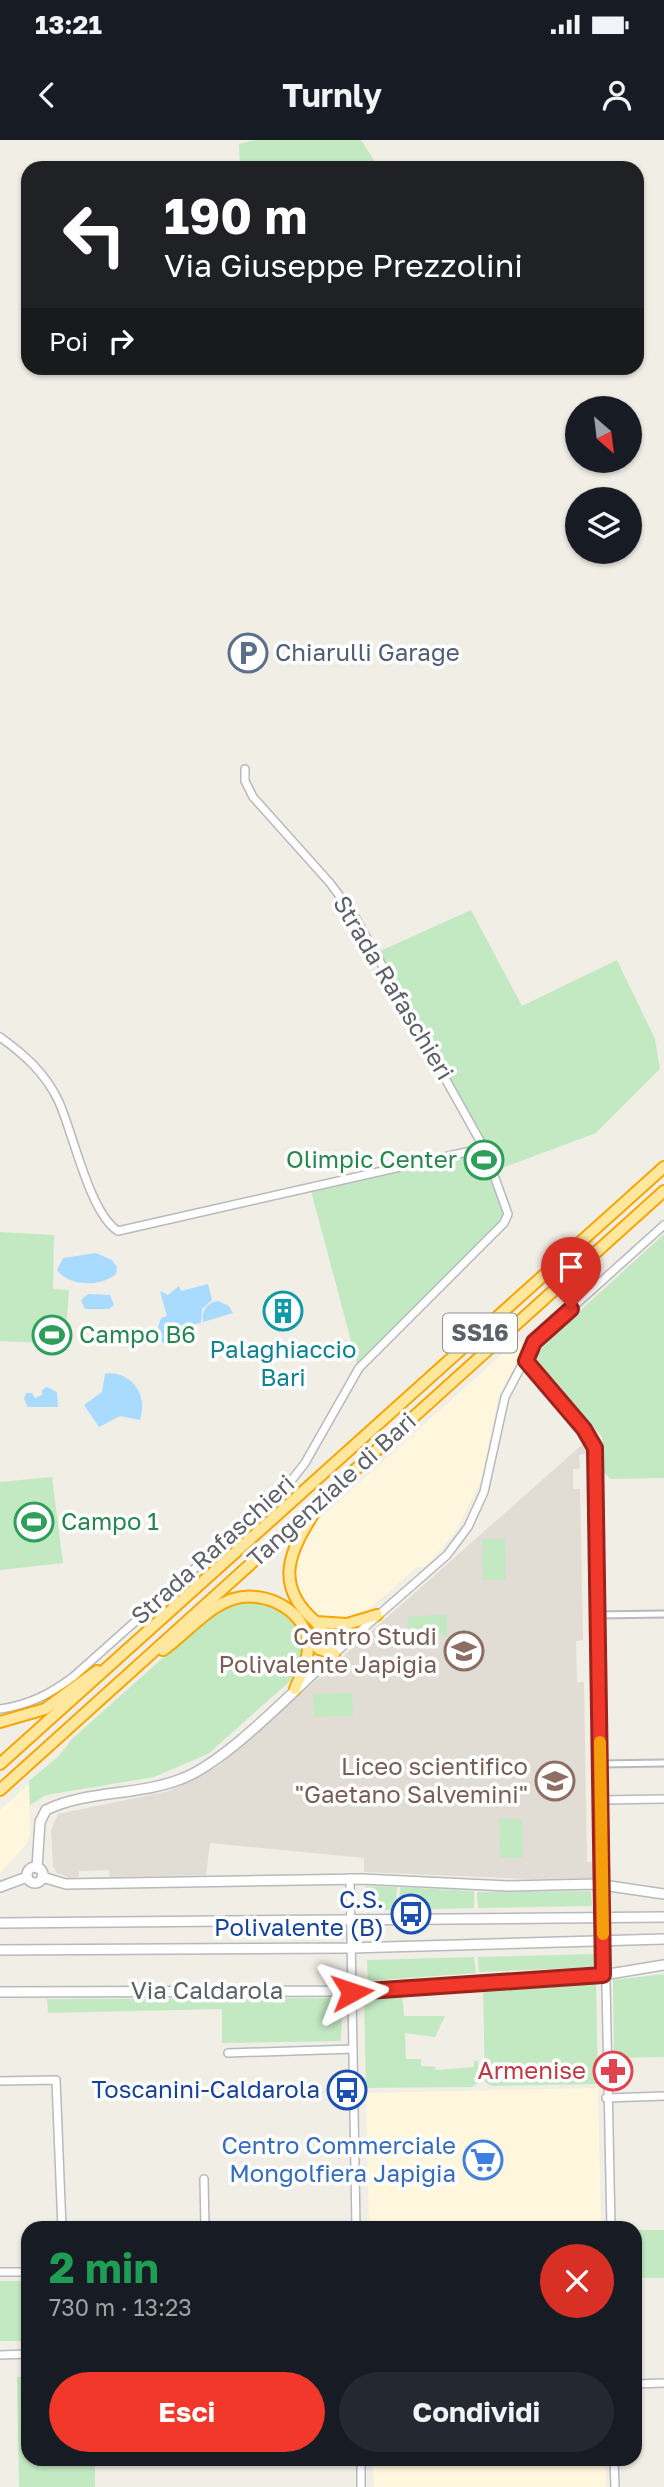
<!DOCTYPE html>
<html lang="it">
<head>
<meta charset="utf-8">
<style>
  :root { --surface:#171b24; --page:#242831; --text:#f1f3f6; --muted:#9ea1a6; --accent:#f2372b }
  body { margin:0; font-family:"Golos Text",sans-serif; background:var(--page); color:var(--text); height:100vh; display:flex; flex-direction:column; font-size:26px; white-space:nowrap }
  * { box-sizing:border-box; margin:0 }
  p { font-size:23px; color:var(--muted) }
  .icon { flex:none; width:38px; height:38px; fill:none; stroke:currentColor; stroke-width:2; stroke-linecap:round; stroke-linejoin:round }
  .map { position:relative; flex:1; overflow:hidden }
  .details { position:absolute; left:21px; top:2081px; width:621px; height:245px; display:flex; flex-direction:column; background:var(--surface); border-radius:21px; box-shadow:0 2px 5px #0004 }
  .details>* { flex:none }
  .hud { position:absolute; left:21px; top:21px; width:623px; height:214px; border-radius:21px; box-shadow:0 2px 5px #0004; background:#202124; color:#fff; overflow:hidden }
  .needle { width:46px; rotate:152deg }
  .fabs { position:absolute; left:565px; top:256px; display:grid; gap:14px }
  .fabs a { display:grid; place-items:center; width:77px; height:77px; border-radius:50%; background:var(--surface); box-shadow:0 2px 5px #0004; font-size:35px }
  .pin { position:absolute; display:grid; place-items:center; width:60px; height:60px; color:#fff; margin:-72px -30px; border-radius:50% 50% 50% 0; rotate:-45deg; box-shadow:0 0 7px #0007 }
  .pin .icon { rotate:45deg }
  .me { position:absolute; width:77px; margin:-38px; rotate:85deg; stroke-linejoin:round; filter:drop-shadow(0 0 5px #0008) }
  .turn { display:flex; align-items:center; gap:24px; height:147px; padding:0 28px; font-size:32px }
  .turn .icon { width:91px; height:91px; stroke-width:2.5 }
  .turn b { display:block; font-size:49px; line-height:60px }
  .then { display:flex; align-items:center; height:66px; padding:0 28px; background:#0003; gap:14px; font-size:26px }
  .round { display:grid; place-items:center; flex:none; width:74px; height:74px; border-radius:37px; background:var(--page) }
  .overview { display:flex; align-items:center; justify-content:space-between; height:119px; padding:0 28px }
  h1 { font-size:42px; font-weight:700; line-height:52px; color:#1e9e55 }
  .button { display:flex; gap:14px; margin-top:auto; padding:14px 28px }
  .button a { flex:1; height:80px; border-radius:42px; background:var(--accent); color:#fff; font-size:28px; font-weight:700; line-height:80px; text-align:center }
  .button a+a { background:var(--page); color:var(--text) }
  .status { display:flex; justify-content:space-between; align-items:center; height:49px; padding:0 35px; background:var(--surface); direction:ltr }
  .status svg { height:19px; fill:currentColor }
  header { display:flex; justify-content:space-between; align-items:center; height:91px; padding:0 28px; background:var(--surface); font-size:32px; font-weight:700 }
  .map>svg:first-child { display:block }
  .commercial { fill:#fff7dd }
  .education { fill:#e1ddd5 }
  .green { fill:#c3e9c2 }
  .water { fill:#a8dbff }
  .lines { fill:none; stroke-linecap:round; stroke-linejoin:round }
  .pedestrian-casing { stroke:#b7b9be; stroke-width:9 }
  .minor-casing { stroke:#b7b9be; stroke-width:10 }
  .tertiary-casing { stroke:#b7b9be; stroke-width:12 }
  .trunk-casing { stroke:#f7a500; stroke-width:14 }
  .pedestrian { stroke:#fff; stroke-width:5 }
  .minor { stroke:#fff; stroke-width:7 }
  .tertiary { stroke:#fff; stroke-width:9 }
  .trunk { stroke:#ffe89e; stroke-width:10 }
  .route-casing { stroke:#9d241c; stroke-width:18 }
  .route { stroke:#f2372b; stroke-width:12 }
  .slow { stroke:#f59e0b; stroke-width:12 }
  .labels { text-anchor:middle; stroke-width:7; stroke-linejoin:round; paint-order:stroke }
  .shield { fill:#fff; stroke:#8e9195; stroke-width:2 }
  .shield-label { font-size:23px; font-weight:bold; fill:#5e6268 }
  .service-label { font-size:24px; fill:#4e5e75; stroke:#fff; text-anchor:start }
  .street-label { font-size:24px; fill:#5e6268; stroke:#fff }
  .leisure-label { font-size:24px; fill:#27864d; stroke:#fff; text-anchor:start }
  .culture-label { font-size:24px; fill:#0d838f; stroke:#fff }
  .education-label { font-size:24px; fill:#785e54; stroke:#fff; text-anchor:end }
  .transit-label { font-size:24px; fill:#164399; stroke:#fff; text-anchor:end }
  .health-label { font-size:24px; fill:#be3a42; stroke:#fff; text-anchor:end }
  .shop-label { font-size:24px; fill:#366cbe; stroke:#fff; text-anchor:end }
</style>
</head>
<body>
<div class="status"><b>13:21</b><svg viewBox="0 0 49 12"><path d="M0 12V9h3v3zM5 12V6h3v6zM10 12V3h3v9zM15 12V0h3v12zM26 1h20v11H26zM47 4h2v5h-2z"/></svg></div>
<header><svg class="icon" aria-label="back" viewBox="0 0 24 24"><path d="M15 5l-7 7 7 7"/></svg>Turnly<svg class="icon" aria-label="person" viewBox="0 0 24 24"><circle cx="12" cy="8" r="4"/><path d="M4 21q1-7 8-7t8 7"/></svg></header>
<div class="map">
<svg width="664" height="2347" viewBox="0 0 664 2347">
  <rect width="100%" height="100%" fill="#f1eee6"/>
  <g class="commercial">
    <path d="M518,1200L524,1207L499,1255L482,1338L455,1393L425,1427H417L362,1475L349,1480L314,1474L299,1450L295,1429L296,1414L312,1385Z"/>
    <path d="M29,1644L30,1693L27,1704L0,1733V1670Z"/>
    <path d="M598,1948L601,2088H369L366,1953Z"/>
    <path d="M373,2319H605L606,2347H374Z"/>
  </g>
  <path class="education" d="M585,1302L586,1314L579,1315L580,1328L573,1329V1349H580L583,1500L576,1501L577,1542H584L587,1722H594V1738L529,1739L364,1732V1718L210,1703L206,1735L110,1737L109,1730L79,1731V1737L70,1738L57,1733L53,1726L51,1690L58,1674L169,1651L219,1626Z"/>
  <g class="green">
    <path d="M255,0H361L379,28H240L239,4Z"/>
    <path d="M471,770L522,866L617,820L655,899L660,929L596,993L491,1032L507,1079L414,1170L346,1250L357,1223L311,1051L490,1009L378,812Z"/>
    <path d="M0,1092L54,1095L53,1149L69,1150L65,1204L0,1201Z"/>
    <path d="M664,1094V1338L611,1339L603,1332L602,1297L538,1224L537,1214L558,1191Z"/>
    <path d="M52,1337L63,1423L0,1430V1342Z"/>
    <path d="M482,1399H505L506,1440H483Z"/>
    <path d="M250,1460C279,1467 297,1478 304,1509L290,1541L208,1614L154,1637L46,1655L30,1665L29,1641L59,1616L72,1599L211,1475L230,1465Z"/>
    <path d="M447,1475V1495L408,1496V1476Z"/>
    <path d="M352,1553L353,1576L314,1577L313,1554Z"/>
    <path d="M499,1679H522L523,1718H500Z"/>
    <path d="M366,1746L397,1747L396,1770H366Z"/>
    <path d="M400,1747L474,1751V1768L399,1770Z"/>
    <path d="M591,1751L592,1766L478,1768L477,1752Z"/>
    <path d="M595,1814L596,1827L479,1832L478,1817Z"/>
    <path d="M474,1817L476,1833L368,1841L367,1820Z"/>
    <path d="M664,1834V1917L614,1918L613,1840Z"/>
    <path d="M596,1842L598,1944L492,1946L485,1942L483,1847Z"/>
    <path d="M402,1854L404,1876H445L435,1897L405,1893L406,1919H421V1926L435,1927L436,1930L474,1927V1921H478L479,1942L472,1947L366,1948L364,1857Z"/>
    <path d="M329,1858C346,1865 341,1885 341,1901L222,1903V1869L48,1873L47,1859Z"/>
    <rect x="635" y="2090" width="29" height="48"/>
    <rect x="0" y="2141" width="28" height="60"/>
    <path d="M28,2236V2319H95V2347H19L17,2237Z"/>
  </g>
  <g class="water">
    <path d="M96,1113L112,1120L117,1127L116,1134C101,1147 69,1147 57,1130L63,1118Z"/>
    <path d="M208,1144L212,1160L202,1169L201,1183L187,1186C188,1202 177,1210 163,1203L156,1193L161,1178L167,1176L160,1151L168,1155L179,1146L181,1151Z"/>
    <path d="M88,1154L110,1155L114,1165L109,1169H85L81,1160Z"/>
    <path d="M218,1161L229,1166L233,1173L203,1182C201,1171 207,1162 218,1161Z"/>
    <path d="M109,1233C134,1234 148,1256 140,1280L120,1276L99,1287L84,1265L102,1252L105,1234Z"/>
    <path d="M47,1247L57,1252L58,1267H28L24,1259L26,1253H32L35,1258L42,1255V1250Z"/>
  </g>
  <g class="lines">
    <defs>
      <g id="pedestrian">
        <path d="M597,1475L664,1474"/>
        <path d="M600,1624L664,1623"/>
      </g>
      <g id="minor">
        <path d="M245,629V641L253,657L330,743L355,777L484,1008"/>
        <path d="M0,897C24,914 45,933 58,960C73,991 89,1073 118,1091L484,1008L508,1074L504,1083L359,1228L305,1323L287,1346L73,1537C50,1554 29,1565 0,1569"/>
        <path d="M526,1221L585,1289L595,1308L611,2088"/>
        <path d="M334,1514L447,1415L468,1387L484,1352L505,1257L534,1202L664,1085"/>
        <path d="M601,1660L664,1659"/>
        <path d="M350,1738L356,2088"/>
        <path d="M228,1913L353,1909"/>
        <path d="M0,1941L56,1940L62,2088"/>
        <path d="M606,1958L664,1956"/>
        <path d="M204,2039L205,2088"/>
        <path d="M0,2132H28"/>
        <path d="M0,2215L28,2214"/>
        <path d="M635,2244L664,2243"/>
        <path d="M361,2319V2347"/>
        <path d="M614,2319L615,2347"/>
      </g>
      <g id="tertiary">
        <circle cx="35" cy="1735" r="8"/>
        <path d="M37,1728L40,1682L46,1670C87,1650 138,1656 181,1639C227,1622 295,1549 334,1514"/>
        <path d="M42,1737L66,1744L362,1739L508,1746L596,1744L664,1754"/>
        <path d="M0,1747L27,1737"/>
        <path d="M0,1783L664,1777"/>
        <path d="M0,1810L350,1808L664,1799"/>
        <path d="M0,1852L352,1851L603,1835L664,1825"/>
      </g>
      <g id="trunk">
        <path d="M316,1370C290,1410 272,1445 316,1482L347,1484L377,1475"/>
        <path d="M316,1482L334,1514"/>
        <path d="M307,1496L319,1509L334,1514"/>
        <path d="M163,1510C185,1495 207,1467 233,1459C265,1449 309,1471 308,1508C308,1522 300,1536 295,1549"/>
        <path d="M0,1582L45,1569L97,1531"/>
        <path d="M0,1624L664,1027"/>
        <path d="M0,1650L664,1051"/>
      </g>
    </defs>
    <use href="#pedestrian" class="pedestrian-casing"/>
    <use href="#minor" class="minor-casing"/>
    <use href="#tertiary" class="tertiary-casing"/>
    <use href="#trunk" class="trunk-casing"/>
    <use href="#pedestrian" class="pedestrian"/>
    <use href="#minor" class="minor"/>
    <use href="#tertiary" class="tertiary"/>
    <use href="#trunk" class="trunk"/>
  </g>
  <g class="lines">
    <defs>
      <path id="route" d="M352,1852L603,1835L595,1308L584,1289L526,1221L534,1202L571,1169"/>
    </defs>
    <use href="#route" class="route-casing"/>
    <use href="#route" class="route"/>
    <path class="slow" d="M600,1602L603,1794"/>
  </g>
  <defs>
    <symbol id="parking-ring" viewBox="-11 -11 22 22"><circle r="9.5" fill="#fff" stroke="#5c6f8a" stroke-width="1.5"/><path d="M-3.5-5.5H1a3.5 3.5 0 0 1 0 7H-1V5.5H-3.5ZM-1-3.4V-.6H.8a1.4 1.4 0 0 0 0-2.8Z" fill="#5c6f8a"/></symbol>
    <symbol id="stadium-ring" viewBox="-11 -11 22 22"><circle r="9.5" fill="#fff" stroke="#2e9e5b" stroke-width="1.5"/><path d="M0-5a6.5 5 0 1 0 0 10a6.5 5 0 1 0 0-10ZM-3.5-1.8h7v3.6h-7Z" fill="#2e9e5b"/></symbol>
    <symbol id="building-ring" viewBox="-11 -11 22 22"><circle r="9.5" fill="#fff" stroke="#0f9aa8" stroke-width="1.5"/><path d="M-4-6H4V6H1V3H-1V6H-4ZM-2.5-4.3h1.7v1.8h-1.7ZM.8-4.3h1.7v1.8H.8ZM-2.5-1h1.7V.8h-1.7ZM.8-1h1.7V.8H.8Z" fill="#0f9aa8"/></symbol>
    <symbol id="school-ring" viewBox="-11 -11 22 22"><circle r="9.5" fill="#fff" stroke="#8d6e63" stroke-width="1.5"/><path d="M0-5L7-2L0 1L-7-2ZM-4 1L0 2.5L4 1V4Q0 6-4 4Z" fill="#8d6e63"/></symbol>
    <symbol id="bus-ring" viewBox="-11 -11 22 22"><circle r="9.5" fill="#fff" stroke="#1a4fb4" stroke-width="1.5"/><path d="M-5-6H5V4H4V6H2V4H-2V6H-4V4H-5ZM-3.5-4V0h7V-4ZM-3.5 1.2v1.5H-2V1.2ZM2 1.2v1.5H3.5V1.2Z" fill="#1a4fb4"/></symbol>
    <symbol id="pharmacy-ring" viewBox="-11 -11 22 22"><circle r="9.5" fill="#fff" stroke="#e0444e" stroke-width="1.5"/><path d="M-2-6h4v4h4v4h-4v4h-4v-4h-4v-4h4Z" fill="#e0444e"/></symbol>
    <symbol id="supermarket-ring" viewBox="-11 -11 22 22"><circle r="9.5" fill="#fff" stroke="#3f7fe0" stroke-width="1.5"/><path d="M-6-5.5h2.5l.6 2H6L4.5 2H-2.5L-4.4-4H-6ZM-1.5 3.2a1.3 1.3 0 1 0 .1 0ZM3 3.2a1.3 1.3 0 1 0 .1 0Z" fill="#3f7fe0"/></symbol>
  </defs>
  <g fill-rule="evenodd">
    <use href="#parking-ring" x="226" y="491" width="44" height="44"/>
    <use href="#stadium-ring" x="462" y="998" width="44" height="44"/>
    <use href="#building-ring" x="261" y="1149" width="44" height="44"/>
    <use href="#stadium-ring" x="30" y="1173" width="44" height="44"/>
    <use href="#stadium-ring" x="12" y="1360" width="44" height="44"/>
    <use href="#school-ring" x="442" y="1489" width="44" height="44"/>
    <use href="#school-ring" x="533" y="1619" width="44" height="44"/>
    <use href="#bus-ring" x="389" y="1752" width="44" height="44"/>
    <use href="#pharmacy-ring" x="591" y="1909" width="44" height="44"/>
    <use href="#bus-ring" x="325" y="1928" width="44" height="44"/>
    <use href="#supermarket-ring" x="461" y="1998" width="44" height="44"/>
  </g>
  <g class="labels">
    <rect class="shield" x="443" y="1173.5" width="74" height="39" rx="5"/>
    <g class="shield-label">
      <text x="480" y="1201">SS16</text>
    </g>
    <g class="service-label">
      <text x="275" y="521">Chiarulli Garage</text>
    </g>
    <g class="street-label">
      <text transform="translate(393 848) rotate(59)" y="8">Strada Rafaschieri</text>
      <text transform="translate(332 1350) rotate(-42)" y="8">Tangenziale di Bari</text>
      <text transform="translate(213 1410) rotate(-42)" y="8">Strada Rafaschieri</text>
      <text x="207" y="1859">Via Caldarola</text>
    </g>
    <g class="leisure-label">
      <text x="457" y="1028" text-anchor="end">Olimpic Center</text>
      <text x="79" y="1203">Campo B6</text>
      <text x="61" y="1390">Campo 1</text>
    </g>
    <g class="culture-label">
      <text x="283" y="1218">Palaghiaccio<tspan x="283" dy="28">Bari</tspan></text>
    </g>
    <g class="education-label">
      <text x="437" y="1505">Centro Studi<tspan x="437" dy="28">Polivalente Japigia</tspan></text>
      <text x="528" y="1635">Liceo scientifico<tspan x="528" dy="28">"Gaetano Salvemini"</tspan></text>
    </g>
    <g class="transit-label">
      <text x="384" y="1768">C.S.<tspan x="384" dy="28">Polivalente (B)</tspan></text>
      <text x="320" y="1958">Toscanini-Caldarola</text>
    </g>
    <g class="health-label">
      <text x="586" y="1939">Armenise</text>
    </g>
    <g class="shop-label">
      <text x="456" y="2014">Centro Commerciale<tspan x="456" dy="28">Mongolfiera Japigia</tspan></text>
    </g>
  </g>
</svg>
<div class="fabs">
<a><svg class="needle" viewBox="-14 -14 28 28"><path d="M0-13l5 13h-10z" fill="#e53935"/><path d="M0 13l5-13h-10z" fill="#9ea1a6"/></svg></a>
<a><svg class="icon" aria-label="layers" viewBox="0 0 24 24"><path d="M12 4l9 5-9 5-9-5zM3 14l9 5 9-5"/></svg></a>
</div>
<div class="pin" style="left:571px;top:1169px;background:#d93025"><svg class="icon" aria-label="arrive" viewBox="0 0 24 24"><path d="M6 21V4h12l-3 4 3 4H6"/></svg></div>
<svg class="me" style="left:352px;top:1852px" viewBox="-20 -20 40 40"><path d="M0-17L14 15 0 8-14 15z" fill="#f2372b" stroke="#fff" stroke-width="4"/></svg>
<div class="hud">
<div class="turn"><svg class="icon" aria-label="left" viewBox="0 0 24 24"><path d="M17 20v-9H6M10 6l-5 5 5 5"/></svg><div><b>190 m</b>Via Giuseppe Prezzolini</div></div>
<div class="then">Poi<svg class="icon" aria-label="right" viewBox="0 0 24 24"><path d="M7 20v-9h11M14 6l5 5-5 5"/></svg></div>
</div>
<section class="details">
<div class="overview"><div><h1>2 min</h1><p>730 m · 13:23</p></div><a class="round" style="background:#d93025;color:#fff"><svg class="icon" aria-label="close" viewBox="0 0 24 24"><path d="M6 6l12 12M18 6L6 18"/></svg></a></div>
<div class="button"><a>Esci</a><a>Condividi</a></div>
</section>
</div>
</body>
</html>
